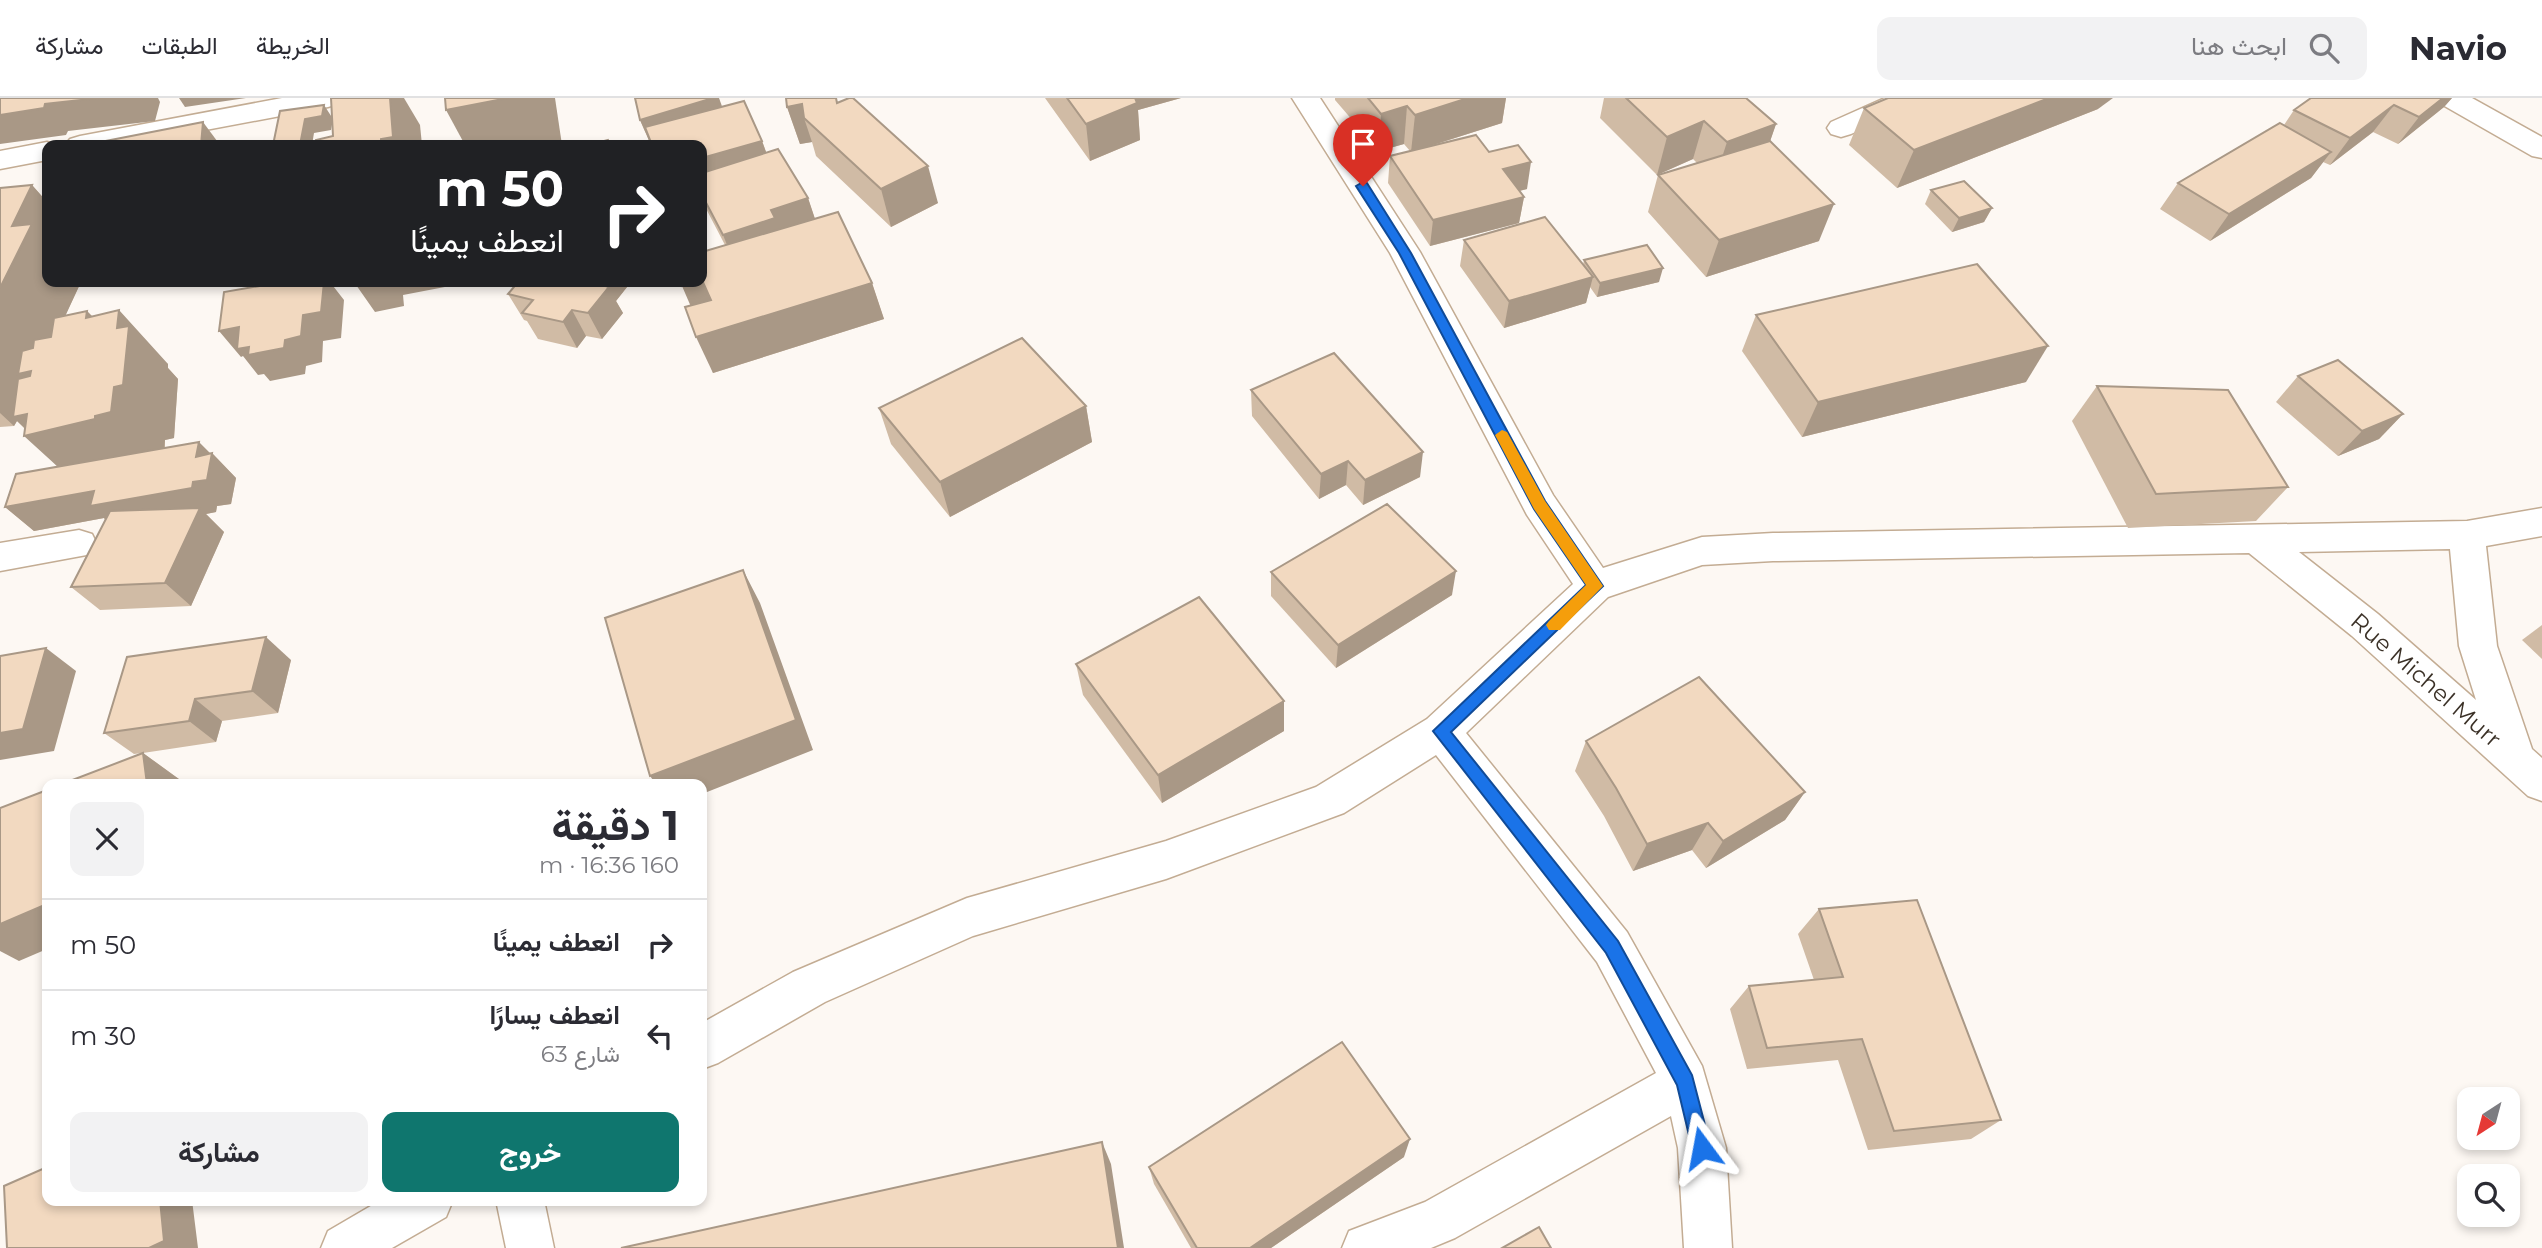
<!DOCTYPE html>
<html lang="ar">
<head>
<meta charset="utf-8">
<style>
  :root { --surface:#fff; --page:#f2f2f3; --text:#2b2b33; --muted:#7c7c81; --line:#e1e1e2; --accent:#0f766e }
  body { margin:0; font-family:Montserrat,Vazirmatn,sans-serif; background:var(--page); color:var(--text); direction:rtl; height:100vh; display:flex; flex-direction:column; font-size:26px; white-space:nowrap }
  * { box-sizing:border-box; margin:0 }
  p { font-size:23px; color:var(--muted) }
  .icon { flex:none; width:38px; height:38px; fill:none; stroke:currentColor; stroke-width:2; stroke-linecap:round; stroke-linejoin:round }
  .map { position:relative; flex:1; overflow:hidden; direction:ltr }
  .sheet { position:absolute; left:42px; top:681px; width:665px; height:427px; display:flex; flex-direction:column; background:var(--surface); border-radius:14px; box-shadow:0 4px 10px #0003; direction:rtl }
  .sheet>* { flex:none }
  .banner { position:absolute; left:42px; top:42px; width:665px; height:147px; border-radius:14px; box-shadow:0 4px 10px #0003; direction:rtl; background:#202124; color:#fff; overflow:hidden }
  .needle { width:46px; rotate:216deg }
  .fabs { position:absolute; left:2457px; top:989px; display:grid; gap:14px }
  .fabs a { display:grid; place-items:center; width:63px; height:63px; border-radius:14px; background:var(--surface); box-shadow:0 4px 10px #0003; font-size:35px }
  .pin { position:absolute; display:grid; place-items:center; width:60px; height:60px; color:#fff; margin:-72px -30px; border-radius:50% 50% 50% 0; rotate:-45deg; box-shadow:0 0 7px #0007 }
  .pin .icon { rotate:45deg }
  .me { position:absolute; width:77px; margin:-38px; rotate:347deg; stroke-linejoin:round; filter:drop-shadow(0 0 5px #0008) }
  .turn { display:flex; align-items:center; gap:24px; height:147px; padding:0 28px; font-size:32px }
  .turn .icon { width:91px; height:91px; stroke-width:2.5 }
  .turn b { display:block; font-size:49px; line-height:60px }
  .round { display:grid; place-items:center; flex:none; width:74px; height:74px; border-radius:14px; background:var(--page) }
  .summary { display:flex; align-items:center; justify-content:space-between; height:119px; padding:0 28px }
  h1 { font-size:42px; font-weight:700; line-height:52px }
  .action { display:flex; gap:14px; margin-top:auto; padding:14px 28px }
  .action a { flex:1; height:80px; border-radius:14px; background:var(--accent); color:#fff; font-size:28px; font-weight:700; line-height:80px; text-align:center }
  .action a+a { background:var(--page); color:var(--text) }
  ul { padding:0; list-style:none }
  li { display:flex; align-items:center; gap:21px; height:91px; padding:0 28px; border-top:2px solid var(--line) }
  li div { flex:1 }
  li b { display:block; font-size:26px }
  li em { font-style:normal }
  header { display:flex; align-items:center; gap:42px; box-sizing:border-box; height:98px; padding:0 35px; background:var(--surface); border-bottom:2px solid var(--line) }
  header strong { font-size:33px }
  nav { display:flex; gap:38px; margin-inline-start:auto; font-size:24px }
  .search { width:490px; height:63px; background:var(--page); display:flex; align-items:center; gap:18px; box-sizing:border-box; padding:0 24px; border-radius:14px; color:var(--muted); font-size:26px }
  .map>svg:first-child { display:block }
  .lines { fill:none; stroke-linecap:round; stroke-linejoin:round }
  .minor-casing { stroke:#c3ac93; stroke-width:3 }
  .tertiary-casing { stroke:#c3ac93; stroke-width:3 }
  .minor { fill:#fff; fill-rule:evenodd }
  .tertiary { fill:#fff; fill-rule:evenodd }
  .wall { fill:#d0bba5 }
  .shaded-wall { fill:#a99886 }
  .building { fill:#f2d9c0; stroke:#a99886; stroke-width:2 }
  .route { fill:#1a73e8; stroke:#114b97; stroke-width:2 }
  .slow { fill:#f59e0b }
  .labels { text-anchor:middle; stroke-width:5; stroke-linejoin:round; paint-order:stroke }
  .street-label { font-size:23px; fill:#3b3127; stroke:#fff }
</style>
</head>
<body>
<header>
<strong>Navio</strong>
<div class="search"><svg class="icon" aria-label="search" viewBox="0 0 24 24"><circle cx="10" cy="10" r="6"/><path d="M15 15l6 6"/></svg>ابحث هنا</div>
<nav><a>الخريطة</a><a>الطبقات</a><a>مشاركة</a></nav>
</header>
<div class="map">
<svg width="2542" height="1150" viewBox="0 0 2542 1150">
  <rect width="100%" height="100%" fill="#fdf8f3"/>
  <g class="lines">
    <defs>
      <g id="minor">
        <path d="M1292,0H1320L1420,154L1553,397L1603,470L1702,439L1773,435L2467,423L2542,410V438L2486,448L2497,548L2532,651L2542,660V703L2528,698L2352,538L2249,455L1773,463L1702,467L1608,499L1466,635L1627,834L1702,968L1726,1050L1732,1150H1684L1678,1050L1671,1018L1455,1140L1431,1150H1342L1349,1133L1425,1104L1656,975L1597,864L1436,657L1344,715L1166,781L973,838L825,904L718,965L702,971V925L793,874L967,800L1166,743L1316,689L1427,621L1573,486L1527,417L1390,155ZM2450,451L2459,548L2476,602L2378,516L2299,454Z"/>
        <path d="M1885,0H1923L1919,6L1851,36L1841,39L1831,36L1827,30L1831,24Z"/>
        <path d="M79,432L92,436L97,446L92,456L0,473V445Z"/>
        <path d="M381,1102H453L446,1119L392,1150H321L328,1133Z"/>
        <path d="M496,1102H544L554,1150H506Z"/>
      </g>
      <g id="tertiary">
        <path d="M282,0H342L338,6L328,9L126,47H65L70,41L80,38Z"/>
        <path d="M2437,0H2472L2542,39V60L2532,58L2441,6Z"/>
        <path d="M47,44L58,47H47V62L0,71V53Z"/>
      </g>
    </defs>
    <use href="#minor" class="minor-casing"/>
    <use href="#tertiary" class="tertiary-casing"/>
    <use href="#minor" class="minor"/>
    <use href="#tertiary" class="tertiary"/>
  </g>
  <g class="wall">
    <path d="M1045,0H1181L1138,12L1140,42L1090,63Z"/>
    <path d="M1335,0H1506L1502,25L1430,48L1489,54L1527,91L1519,93L1524,99L1519,125L1430,148L1388,85L1390,58L1410,53L1404,46L1379,53L1335,2Z"/>
    <path d="M1604,0H1746L1776,26L1770,43L1819,143L1706,179L1648,114L1658,77L1697,65L1693,61L1657,77L1600,20Z"/>
    <path d="M2311,0H2452L2444,9L2398,46L2373,34L2330,67L2323,64L2311,80L2210,143L2160,111L2178,85L2284,27L2294,12Z"/>
    <path d="M841,4L938,105L891,129L816,58L812,44L800,46L787,9Z"/>
    <path d="M722,9L762,43L766,54L808,100L815,121L872,185L884,221L713,275L690,208L725,147L702,103V47H651L640,22Z"/>
    <path d="M1864,10L2098,11L1897,90L1849,47Z"/>
    <path d="M32,87L47,104V184H81L65,218L87,213L92,218L168,266V270L178,281L174,340L165,342V350L212,355L236,380L231,406L217,408L216,414L206,416L224,434L191,508L100,512L71,489L105,422L104,420L34,433L5,409L57,368L25,331L17,323L14,328L0,329V90Z"/>
    <path d="M1931,92L1992,110L1984,124L1952,134L1925,106Z"/>
    <path d="M1464,142L1583,167L1584,162L1659,184L1597,199L1590,189L1586,205L1504,230L1460,168Z"/>
    <path d="M631,184L616,203L623,215L602,241L586,238L577,250L538,241L527,223L524,222L508,196Z"/>
    <path d="M1756,217L2026,284L1802,339L1742,253Z"/>
    <path d="M2298,278L2403,316L2379,341L2338,358L2276,304Z"/>
    <path d="M2097,288L2288,389L2256,423L2128,430L2072,323Z"/>
    <path d="M1251,292L1420,379L1363,407L1346,387L1319,401L1252,318Z"/>
    <path d="M1086,308L1092,344L950,419L891,346L879,310Z"/>
    <path d="M1271,474L1452,497L1336,570L1271,498Z"/>
    <path d="M2542,527V561L2522,542Z"/>
    <path d="M291,562L278,615L222,623L216,644L143,655L183,684L184,686H62L142,655L134,656L104,635Z"/>
    <path d="M1076,566L1284,633L1162,705L1083,597Z"/>
    <path d="M1586,643L1805,694L1785,722L1706,770L1692,752L1633,773L1604,718L1575,673Z"/>
    <path d="M1819,811L2001,1022L1971,1041L1868,1052L1838,962L1747,971L1730,911L1749,888L1814,882L1798,836Z"/>
    <path d="M1404,1059L1271,1150H1191L1154,1086L1149,1069Z"/>
  </g>
  <g class="shaded-wall">
    <path d="M99,0H158L160,4L155,23L68,33L66,37L0,46V17L45,6Z"/>
    <path d="M179,0H246L185,9Z"/>
    <path d="M390,0H404L420,27L422,47H381V41Z"/>
    <path d="M508,0H555L562,47H465L446,12Z"/>
    <path d="M713,0H719L728,25L655,47H651L640,22Z"/>
    <path d="M1127,0H1181L1138,12L1140,42L1090,63L1086,26Z"/>
    <path d="M1468,0H1506L1502,25L1411,54L1415,17Z"/>
    <path d="M2049,0H2113L2098,11L1897,90L1914,52Z"/>
    <path d="M2443,0H2452L2444,9L2398,46L2419,19Z"/>
    <path d="M802,6L804,20L812,44L800,46L787,9Z"/>
    <path d="M324,7L333,21L331,32L314,35L312,47H297L305,21Z"/>
    <path d="M2394,7L2373,34L2330,67L2350,40Z"/>
    <path d="M1407,8L1404,46L1379,53L1381,16Z"/>
    <path d="M1704,23L1693,61L1657,77L1667,39Z"/>
    <path d="M203,24L220,47H201Z"/>
    <path d="M1776,26L1763,64L1715,81L1727,44Z"/>
    <path d="M762,43L772,70L702,90V60Z"/>
    <path d="M2331,54L2311,80L2210,143L2229,116Z"/>
    <path d="M1531,64L1527,91L1499,98L1503,71Z"/>
    <path d="M928,68L938,105L891,129L881,91Z"/>
    <path d="M32,87L47,104V184H81L37,279L86,220L87,213L127,255L117,230L119,212L168,266V270L178,281L174,340L165,342L163,366L80,389L24,338L31,336L17,323L14,328L0,315V145Z"/>
    <path d="M1524,99L1519,125L1430,148L1433,122Z"/>
    <path d="M808,100L817,127L734,164L723,137L771,112Z"/>
    <path d="M1834,106L1819,143L1706,179L1719,142Z"/>
    <path d="M1992,110L1984,124L1952,134L1959,120Z"/>
    <path d="M1663,170L1659,184L1597,199L1600,185Z"/>
    <path d="M1593,179L1586,205L1504,230L1509,203Z"/>
    <path d="M702,182L719,219L698,225L682,188L697,184H702Z"/>
    <path d="M324,184H330L344,202L341,240L323,243L322,264L306,268L305,276L270,283L264,276L258,277L243,258L241,259L219,233L239,229L285,242L303,217Z"/>
    <path d="M354,184H471L403,197L404,208L375,214Z"/>
    <path d="M597,184H631L616,203L623,215L602,241L588,215Z"/>
    <path d="M872,185L884,221L713,275L696,239Z"/>
    <path d="M572,212L586,238L577,250L563,224Z"/>
    <path d="M2048,248L2026,284L1802,339L1818,304Z"/>
    <path d="M1086,308L1092,344L950,419L940,384Z"/>
    <path d="M2403,316L2379,341L2338,358L2362,333Z"/>
    <path d="M199,344L212,357V355L236,380L231,406L217,408L216,414L206,416L224,434L191,508L165,485L117,433L104,420L34,433L5,409L196,359Z"/>
    <path d="M1423,354L1420,379L1363,407L1365,382Z"/>
    <path d="M1348,363L1346,387L1319,401L1321,376Z"/>
    <path d="M743,472L760,505L813,652L702,696V686H656L650,678Z"/>
    <path d="M1456,473L1452,497L1336,570L1338,547Z"/>
    <path d="M266,539L291,562L278,615L252,593Z"/>
    <path d="M46,550L76,573L54,653L0,662V635Z"/>
    <path d="M195,601L222,623L216,644L189,623Z"/>
    <path d="M1284,603V633L1162,705L1158,677Z"/>
    <path d="M143,655L183,684L184,686H147Z"/>
    <path d="M1805,694L1785,722L1706,770L1723,743Z"/>
    <path d="M1708,725L1692,752L1633,773L1647,746Z"/>
    <path d="M47,806V851L19,863L0,853V826Z"/>
    <path d="M1410,1041L1404,1059L1271,1150H1250Z"/>
    <path d="M1102,1044L1111,1066L1124,1150H1118Z"/>
    <path d="M160,1102H192L198,1150H149Z"/>
  </g>
  <g class="building">
    <path d="M0,0H99L45,6L44,10L0,17Z"/>
    <path d="M331,0H390L393,39L381,41V47H316V42L333,38Z"/>
    <path d="M445,0H508L446,12Z"/>
    <path d="M635,0H713L640,22Z"/>
    <path d="M786,0H836L837,5L849,0H853L928,68L881,91L804,20L802,6L787,9Z"/>
    <path d="M1067,0H1135L1137,5L1086,26Z"/>
    <path d="M1368,0H1468L1415,17L1407,8L1381,16Z"/>
    <path d="M1626,0H1746L1776,26L1727,44L1704,23L1667,39Z"/>
    <path d="M1888,0H2049L1914,52L1864,10Z"/>
    <path d="M2311,0H2443L2419,19L2394,7L2350,40L2294,12Z"/>
    <path d="M744,3L762,43L702,60V47H652L645,29Z"/>
    <path d="M324,7L322,18L305,21L300,47H273L280,13Z"/>
    <path d="M203,24L201,47H85Z"/>
    <path d="M2280,25L2331,54L2229,116L2178,85Z"/>
    <path d="M1476,37L1489,54L1518,47L1531,64L1503,71L1524,99L1433,122L1390,58Z"/>
    <path d="M608,42L610,47H589Z"/>
    <path d="M1770,43L1834,106L1719,142L1658,77Z"/>
    <path d="M778,51L808,100L771,112L775,120L723,137L702,97V75Z"/>
    <path d="M1964,83L1992,110L1959,120L1931,92Z"/>
    <path d="M32,87L12,128L32,126L0,190V90Z"/>
    <path d="M838,114L872,185L696,239L685,209L711,202L702,182V154Z"/>
    <path d="M1545,119L1593,179L1509,203L1464,142Z"/>
    <path d="M1647,147L1663,170L1600,185L1584,162Z"/>
    <path d="M1977,166L2048,248L1818,304L1756,217Z"/>
    <path d="M283,184H324L321,214L303,217L301,238L285,242L284,250L248,257L249,249L237,251L239,229L219,233L224,194Z"/>
    <path d="M518,184H597L595,185L609,189L588,215L572,212L563,224L522,215L533,202L508,196Z"/>
    <path d="M680,184H697L682,188Z"/>
    <path d="M119,212L117,230L129,228L123,287L114,289L111,314L95,318V321L24,338L27,316L13,319L18,281L30,278L31,273L18,276L22,253L33,250L34,242L51,239L54,220L87,213L86,220Z"/>
    <path d="M1022,240L1086,308L940,384L879,310Z"/>
    <path d="M1334,255L1423,354L1365,382L1348,363L1321,376L1251,292Z"/>
    <path d="M2338,262L2403,316L2362,333L2298,278Z"/>
    <path d="M2097,288L2228,292L2288,389L2156,396Z"/>
    <path d="M199,344L196,359L212,355L207,382L193,384L192,390L90,408L94,393L5,409L16,376Z"/>
    <path d="M1387,406L1456,473L1338,547L1271,474Z"/>
    <path d="M200,410L165,485L71,489L110,413Z"/>
    <path d="M743,472L796,622L650,678L605,520Z"/>
    <path d="M1199,499L1284,603L1158,677L1076,566Z"/>
    <path d="M266,539L252,593L195,601L189,623L104,635L127,559Z"/>
    <path d="M46,550L23,631L0,635V558Z"/>
    <path d="M1699,579L1805,694L1723,743L1708,725L1647,746L1616,690L1586,643Z"/>
    <path d="M143,655L147,686H62Z"/>
    <path d="M47,692V806L0,826V710Z"/>
    <path d="M1917,802L2001,1022L1894,1033L1862,941L1767,950L1749,888L1843,879L1819,811Z"/>
    <path d="M1342,944L1410,1041L1250,1150H1197L1149,1069Z"/>
    <path d="M1102,1044L1118,1150H621Z"/>
    <path d="M47,1069V1102H160L164,1143L149,1150H7L4,1088Z"/>
    <path d="M1539,1129L1551,1150H1502Z"/>
  </g>
  <path class="route" d="M1363,84L1367,85L1411,155L1545,403L1603,488L1451,634L1618,843L1692,977L1711,1050L1708,1057L1702,1060L1695,1057L1692,1050L1677,987L1606,855L1433,633L1586,487L1534,411L1399,155L1356,88Z"/>
  <path class="slow" d="M1502,332L1507,334L1545,403L1603,488L1560,532H1549L1546,527L1549,523L1586,487L1534,411L1495,337Z"/>
  <g class="labels">
    <g class="street-label">
      <text transform="translate(2426 582) rotate(41)" y="8">Rue Michel Murr</text>
    </g>
  </g>
</svg>
<div class="fabs">
<a><svg class="needle" viewBox="-14 -14 28 28"><path d="M0-13l5 13h-10z" fill="#e53935"/><path d="M0 13l5-13h-10z" fill="#7c7c81"/></svg></a>
<a><svg class="icon" aria-label="search" viewBox="0 0 24 24"><circle cx="10" cy="10" r="6"/><path d="M15 15l6 6"/></svg></a>
</div>
<div class="pin" style="left:1363px;top:88px;background:#d93025"><svg class="icon" aria-label="arrive" viewBox="0 0 24 24"><path d="M6 21V4h12l-3 4 3 4H6"/></svg></div>
<svg class="me" style="left:1702px;top:1050px" viewBox="-20 -20 40 40"><path d="M0-17L14 15 0 8-14 15z" fill="#1a73e8" stroke="#fff" stroke-width="4"/></svg>
<div class="banner">
<div class="turn"><svg class="icon" aria-label="right" viewBox="0 0 24 24"><path d="M7 20v-9h11M14 6l5 5-5 5"/></svg><div><b>50 m</b>انعطف يمينًا</div></div>
</div>
<section class="sheet">
<div class="summary"><div><h1>1 دقيقة</h1><p>160 m · 16:36</p></div><a class="round"><svg class="icon" aria-label="close" viewBox="0 0 24 24"><path d="M6 6l12 12M18 6L6 18"/></svg></a></div>
<ul>
<li><svg class="icon" aria-label="right" viewBox="0 0 24 24"><path d="M7 20v-9h11M14 6l5 5-5 5"/></svg><div><b>انعطف يمينًا</b></div><em>50 m</em></li>
<li><svg class="icon" aria-label="left" viewBox="0 0 24 24"><path d="M17 20v-9H6M10 6l-5 5 5 5"/></svg><div><b>انعطف يسارًا</b><p>شارع 63</p></div><em>30 m</em></li>
</ul>
<div class="action"><a>خروج</a><a>مشاركة</a></div>
</section>
</div>
</body>
</html>
